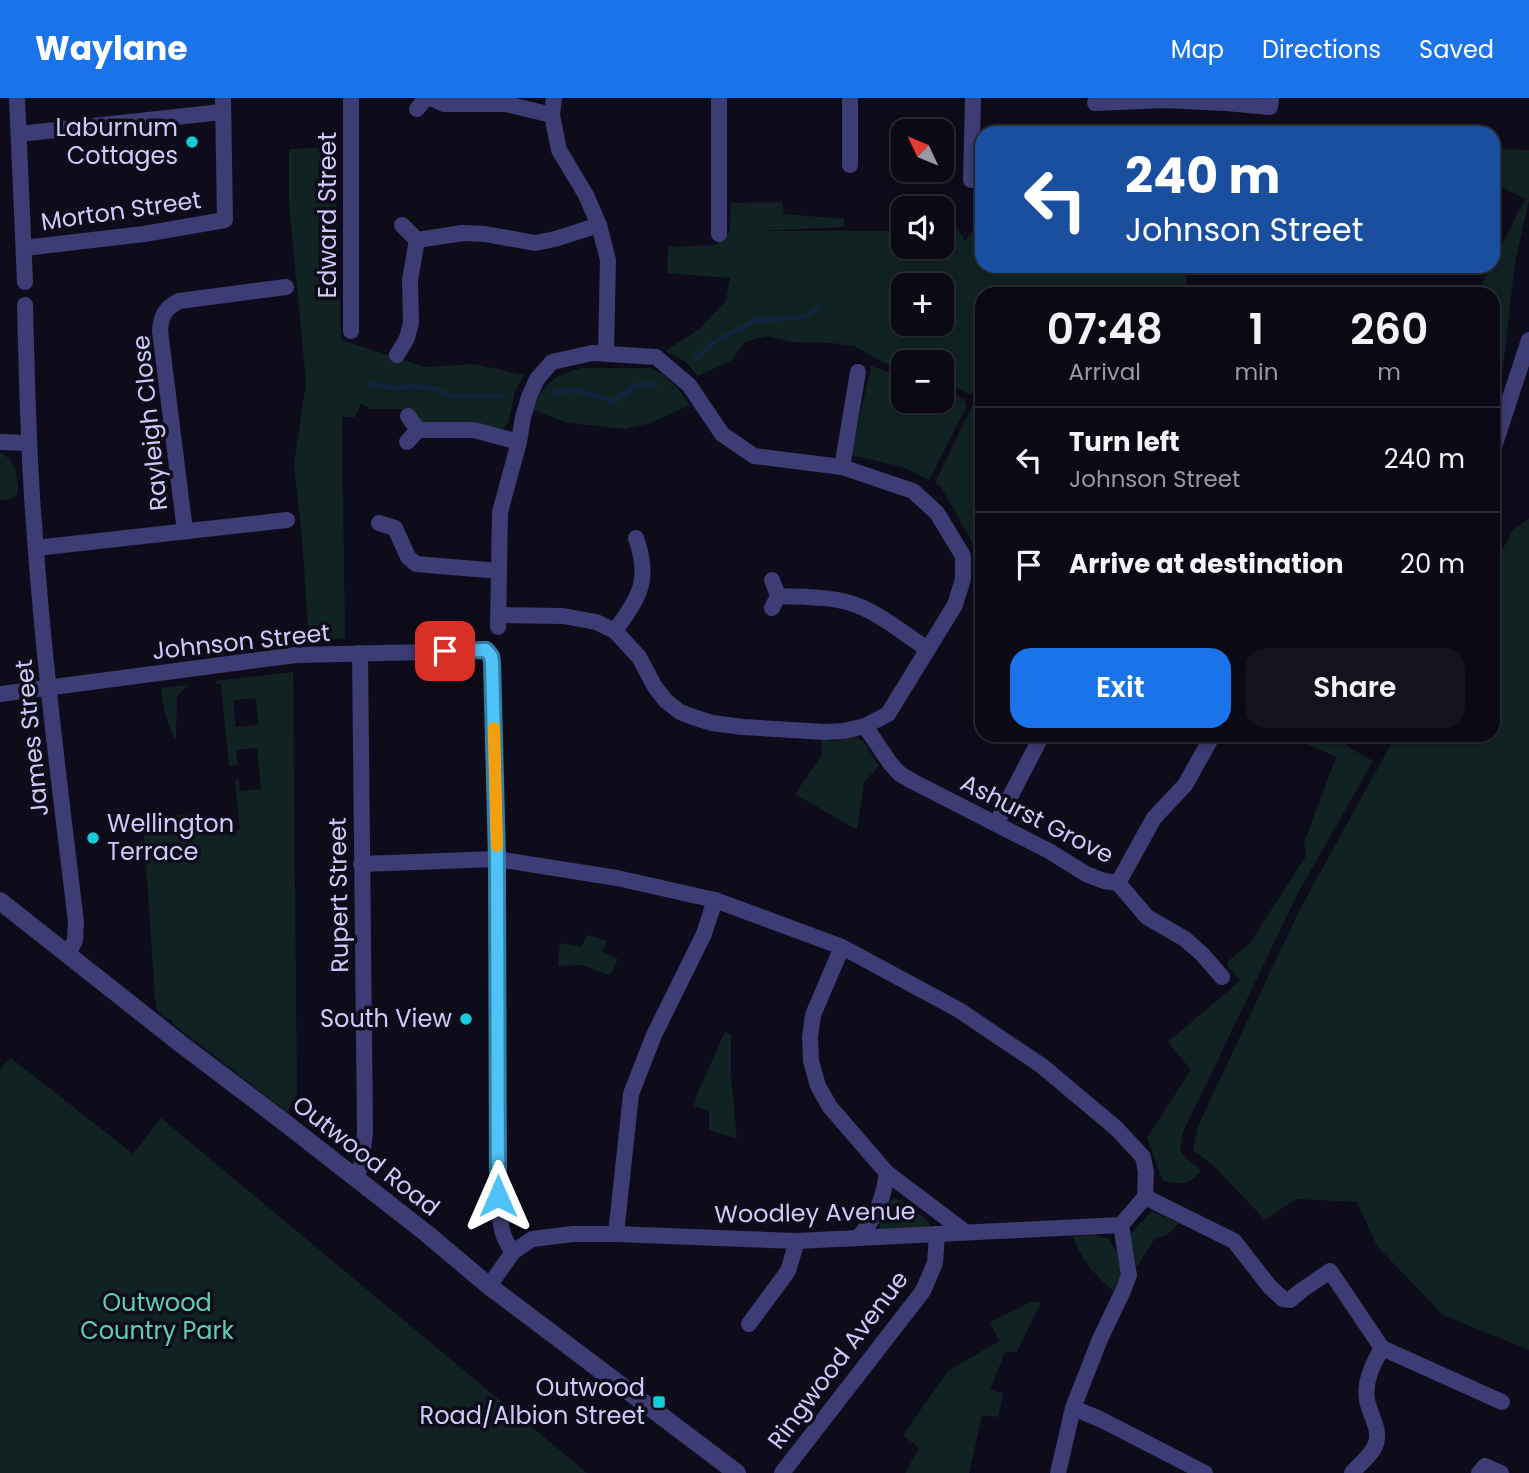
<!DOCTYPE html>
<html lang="en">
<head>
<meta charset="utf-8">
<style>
  :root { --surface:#0a0914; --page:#13121d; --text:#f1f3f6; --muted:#999aa0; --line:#2a2a34; --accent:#1a73e8 }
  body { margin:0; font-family:Poppins,sans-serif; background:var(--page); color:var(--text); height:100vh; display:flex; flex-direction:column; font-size:26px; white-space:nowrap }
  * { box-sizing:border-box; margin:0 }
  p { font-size:23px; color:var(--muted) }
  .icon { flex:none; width:38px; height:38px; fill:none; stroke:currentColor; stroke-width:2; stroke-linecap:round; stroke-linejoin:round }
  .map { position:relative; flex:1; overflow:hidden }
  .details { position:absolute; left:975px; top:189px; width:525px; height:455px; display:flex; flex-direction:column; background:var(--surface); border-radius:21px; box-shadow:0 4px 10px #0003,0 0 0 2px var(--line) }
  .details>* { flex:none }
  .guide { position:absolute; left:975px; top:28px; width:525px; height:147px; border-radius:21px; box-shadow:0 4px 10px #0003,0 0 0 2px var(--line); background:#1a4fa0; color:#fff; overflow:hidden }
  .needle { width:46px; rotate:314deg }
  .controls { position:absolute; left:891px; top:21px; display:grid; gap:14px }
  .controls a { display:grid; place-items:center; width:63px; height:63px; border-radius:14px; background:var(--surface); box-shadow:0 4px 10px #0003,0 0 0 2px var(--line); font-size:35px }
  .pin { position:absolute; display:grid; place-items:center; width:60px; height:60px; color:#fff; margin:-30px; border-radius:14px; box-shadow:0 4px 10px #0006 }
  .me { position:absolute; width:77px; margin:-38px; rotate:0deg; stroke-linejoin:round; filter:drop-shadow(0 0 5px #0008) }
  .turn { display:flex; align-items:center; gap:24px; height:147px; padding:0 35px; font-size:32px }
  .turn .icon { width:91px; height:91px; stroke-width:2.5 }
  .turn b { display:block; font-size:49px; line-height:60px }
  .eta { display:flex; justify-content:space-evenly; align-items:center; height:119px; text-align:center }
  .eta b { font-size:42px; font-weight:600; line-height:49px }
  .action { display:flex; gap:14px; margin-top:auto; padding:14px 35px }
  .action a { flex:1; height:80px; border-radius:21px; background:var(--accent); color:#fff; font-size:28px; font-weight:600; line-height:80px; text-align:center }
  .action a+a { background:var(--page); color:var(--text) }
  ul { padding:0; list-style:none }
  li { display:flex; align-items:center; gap:21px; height:105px; padding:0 35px; border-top:2px solid var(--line) }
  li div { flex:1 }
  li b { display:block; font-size:26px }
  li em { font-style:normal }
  header { display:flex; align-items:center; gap:42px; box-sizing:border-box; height:98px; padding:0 35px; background:var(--accent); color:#fff }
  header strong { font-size:33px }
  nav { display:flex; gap:38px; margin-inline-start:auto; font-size:24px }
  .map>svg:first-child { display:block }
  .green { fill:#102322; fill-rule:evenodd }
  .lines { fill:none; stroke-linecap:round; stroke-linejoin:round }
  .stream { stroke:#12253e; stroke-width:4.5 }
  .minor { stroke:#3d3c74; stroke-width:16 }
  .tertiary { stroke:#3d3c74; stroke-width:18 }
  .route-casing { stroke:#337fa1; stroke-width:18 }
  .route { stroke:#4fc3f7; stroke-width:12 }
  .slow { stroke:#f59e0b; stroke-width:12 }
  .poi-dot { fill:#17ccd9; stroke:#0e0c1a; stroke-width:2.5 }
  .labels { text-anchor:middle; stroke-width:7; stroke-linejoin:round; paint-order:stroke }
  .poi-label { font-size:24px; fill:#cfcbf9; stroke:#0e0c1a; text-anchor:end }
  .street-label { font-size:24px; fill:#cfcbf9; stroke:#0e0c1a }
  .park-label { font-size:24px; fill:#60d0b1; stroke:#0e0c1a }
</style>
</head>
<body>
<header>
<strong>Waylane</strong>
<nav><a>Map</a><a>Directions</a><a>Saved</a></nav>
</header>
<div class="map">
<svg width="1529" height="1375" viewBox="0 0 1529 1375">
  <rect width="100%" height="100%" fill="#0e0c1a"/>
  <g class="green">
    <path d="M335,49L341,242L425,269L474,266L524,277L515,293L508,326L500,333L416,324L407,311H370L361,305L355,319H342L345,540L309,544L302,440L294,366L306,284L289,106V51Z"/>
    <path d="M1493,51L1529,52V103L1515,164L1503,271L1493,297V196H1477L1491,168H1493V164L1525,101L1493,84Z"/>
    <path d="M782,104L784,116L844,121V129L758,133H903V149H942V126L958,132L965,143L977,127L982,125V168H1186L1187,196H982V287L970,296L942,283V264H903V268L885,265L854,248L831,245L793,244L766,238L745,244L732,262L698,278L686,264L665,253L699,231L726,203L730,180L667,175L668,149L715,147L730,133L731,105ZM903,187H942V226H903Z"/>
    <path d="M871,268L903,279V303H942V291L951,294L964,302L966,309L929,382L903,369L851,357Z"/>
    <path d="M581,270H650L662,276L675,287L690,307L650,325L625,331L568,325L533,312C543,285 554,278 581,270Z"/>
    <path d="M982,298V479L975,478L974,448L959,420L940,388L935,385L974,304Z"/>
    <path d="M0,354C16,363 18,379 18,396L12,401L0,402Z"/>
    <path d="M1529,421V1252L1443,1217L1377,1148L1357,1104L1296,1101L1265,1122L1215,1069L1193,1052L1198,1028L1300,811L1396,637H1493V468L1513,432Z"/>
    <path d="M293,574L297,997L287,1014L173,926C172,922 168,918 163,919L157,911L155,901L143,720L197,715L199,736L240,732L235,683L239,682L240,693L261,691L257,650L236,652L238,667L229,668L221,586H217L215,583ZM256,600L258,627L236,629L233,602Z"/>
    <path d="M188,587L177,599L176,640L174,641L164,612L161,590Z"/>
    <path d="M1286,637H1337L1347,648L1373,663L1298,795L1183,1034L1180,1053L1190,1064L1201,1072C1188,1089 1182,1086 1163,1083L1147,1040L1191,972L1168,944L1240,883L1227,867L1228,863L1250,845L1306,758L1304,745L1336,659Z"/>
    <path d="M855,639L863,643L879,668L864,684L857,732L795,696L822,657L821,642L836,643Z"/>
    <path d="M586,837L607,843L602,854L618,861L610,877L581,867L558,868L560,845L582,849Z"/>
    <path d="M725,934L731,937V979L737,1041L709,1032V1013L694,1008L699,992Z"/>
    <path d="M11,960L133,1056L161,1020L587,1375H0V971Z"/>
    <path d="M894,1100L901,1103L929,1124L930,1129L883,1133L880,1130L879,1126L891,1102Z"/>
    <path d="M1152,1113L1179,1125L1166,1138L1155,1140L1137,1169L1130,1136Z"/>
    <path d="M1092,1136L1109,1141L1117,1155L1121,1176L1113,1193C1093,1175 1083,1164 1073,1139Z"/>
    <path d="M1031,1204H1041L1017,1254H1005L990,1292L1003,1295L998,1319L982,1317L969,1375H905L919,1350L903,1337L948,1273L999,1243L990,1224Z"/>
  </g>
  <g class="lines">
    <g class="stream">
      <path d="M695,261L713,245L756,222L805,219L818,210"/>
      <path d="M369,286L396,290L411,288L433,290L453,298H501"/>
      <path d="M555,295L572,292L615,303L636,287H656"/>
    </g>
    <g class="minor">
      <path d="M17,0L25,184"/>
      <path d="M431,0L444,6H506L552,17"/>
      <path d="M554,0L552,17L559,52L586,97L599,127L608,162L606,255"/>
      <path d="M719,0V136"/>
      <path d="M1095,5L1164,2L1226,5L1270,9L1271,0"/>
      <path d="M417,11L426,0"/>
      <path d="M19,36L222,14"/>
      <path d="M850,67V0"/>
      <path d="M971,82L973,0"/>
      <path d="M417,142L463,135L485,136L535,145L555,141L599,127"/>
      <path d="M24,150L144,136L225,122L223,0"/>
      <path d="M25,207C27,280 28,353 34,426C43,559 60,691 76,824L75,842L68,857"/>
      <path d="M351,233V0"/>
      <path d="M397,257L407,240L411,225L410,182L417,142L402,127"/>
      <path d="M418,332H474L519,344"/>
      <path d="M0,344L28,345"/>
      <path d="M407,344L418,332L408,318"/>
      <path d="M1493,352L1529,242"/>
      <path d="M842,369L858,274"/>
      <path d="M379,425L395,430L408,459L416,466L499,473"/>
      <path d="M185,433L160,233C161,218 165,210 179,203L286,189"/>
      <path d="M36,450L287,422"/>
      <path d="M778,498C803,499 832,498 856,507C879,515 906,537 927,551"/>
      <path d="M772,510L778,498L772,482"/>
      <path d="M498,529L500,414L519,344L523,319L529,299L537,281L552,264L592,255L656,259L689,287L722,336L754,358L842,369L913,393L937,415L963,458V481L955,507L888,616L865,628L844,633L825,634L743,629L712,625L696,620L680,614L666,603L655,589L639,559L615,533L596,524L563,518L499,517"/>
      <path d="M615,533C639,499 651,483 636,440"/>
      <path d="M0,596L296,557L426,554L483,551C490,553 491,557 492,564L497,761L498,1098C500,1118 499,1137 513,1154L489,1188"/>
      <path d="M865,628L890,665L900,676L912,683L1049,753L1086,776L1104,783L1118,785L1147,819L1185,841L1202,856L1222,879"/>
      <path d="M996,726L1042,637"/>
      <path d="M361,766L497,761L617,780L715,802L842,849L959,912L1042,968L1116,1030L1143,1059L1146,1074L1145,1099L1121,1127"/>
      <path d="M1118,785L1154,720L1185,687L1213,637"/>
      <path d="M842,849L813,917L810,939L811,963L818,988L830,1009L887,1075L965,1134"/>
      <path d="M355,1080L361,1068L365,1034L360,555"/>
      <path d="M1145,1099L1234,1143L1270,1189L1283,1201L1290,1202L1302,1192L1330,1173L1382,1250"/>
      <path d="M616,1136L631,996L654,937L704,836L715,802"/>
      <path d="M858,1140C876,1119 883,1103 887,1075"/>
      <path d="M513,1154L532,1141L573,1136H616L797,1143L1121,1127"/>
      <path d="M749,1226L788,1173L797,1143"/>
      <path d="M1073,1310L1100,1321L1205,1375"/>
      <path d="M782,1375L923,1193L935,1165L937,1136"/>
      <path d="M1058,1375L1073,1310L1100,1241L1123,1193L1129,1177L1121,1127"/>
      <path d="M1352,1375C1359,1367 1369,1359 1374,1350C1383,1334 1370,1318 1367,1302C1364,1283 1373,1266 1382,1250L1502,1304"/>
      <path d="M1479,1375L1485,1368L1501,1375"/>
    </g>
    <path class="tertiary" d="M0,803L181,946L284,1024L426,1135L489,1188L737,1375"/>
  </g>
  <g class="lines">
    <defs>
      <path id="route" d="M445,553L486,552L491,558L492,564L497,761L498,1098"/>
    </defs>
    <use href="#route" class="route-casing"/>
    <use href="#route" class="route"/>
    <path class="slow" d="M494,630L497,748"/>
  </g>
  <g class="poi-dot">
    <circle cx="192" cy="44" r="7"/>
    <circle cx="93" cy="740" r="7"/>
    <circle cx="466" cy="921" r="7"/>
    <rect x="652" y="1297" width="14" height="14" rx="3.5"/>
  </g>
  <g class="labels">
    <g class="poi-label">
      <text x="178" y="38">Laburnum<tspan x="178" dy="28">Cottages</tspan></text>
      <text x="107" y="734" text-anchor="start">Wellington<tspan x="107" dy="28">Terrace</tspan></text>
      <text x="452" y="929">South View</text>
      <text x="645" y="1298">Outwood<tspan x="645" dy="28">Road/Albion Street</tspan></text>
    </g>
    <g class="street-label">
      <text transform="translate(121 113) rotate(-8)" y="8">Morton Street</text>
      <text transform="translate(328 117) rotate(-90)" y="8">Edward Street</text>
      <text transform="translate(150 325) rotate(-96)" y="8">Rayleigh Close</text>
      <text transform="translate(241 544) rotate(-6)" y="8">Johnson Street</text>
      <text transform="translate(32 640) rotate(-96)" y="8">James Street</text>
      <text transform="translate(1037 721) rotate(27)" y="8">Ashurst Grove</text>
      <text transform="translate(339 797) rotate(-91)" y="8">Rupert Street</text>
      <text transform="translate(366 1058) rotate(38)" y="8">Outwood Road</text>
      <text transform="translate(815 1115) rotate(-1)" y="8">Woodley Avenue</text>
      <text transform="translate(838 1262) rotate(-53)" y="8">Ringwood Avenue</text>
    </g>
    <g class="park-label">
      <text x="157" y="1213">Outwood<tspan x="157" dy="28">Country Park</tspan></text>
    </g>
  </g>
</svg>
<div class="controls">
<a><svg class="needle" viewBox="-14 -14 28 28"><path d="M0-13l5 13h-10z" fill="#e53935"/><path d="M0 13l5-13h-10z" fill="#999aa0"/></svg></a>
<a><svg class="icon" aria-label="sound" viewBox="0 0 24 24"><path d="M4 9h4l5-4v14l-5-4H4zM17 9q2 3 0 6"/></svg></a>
<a>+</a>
<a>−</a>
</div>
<div class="pin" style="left:445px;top:553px;background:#d93025"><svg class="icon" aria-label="arrive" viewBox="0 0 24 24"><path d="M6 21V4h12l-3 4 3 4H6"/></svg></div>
<svg class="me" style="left:498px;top:1098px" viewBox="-20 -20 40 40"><path d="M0-17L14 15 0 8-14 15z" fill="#4fc3f7" stroke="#fff" stroke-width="4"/></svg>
<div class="guide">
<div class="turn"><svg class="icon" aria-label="left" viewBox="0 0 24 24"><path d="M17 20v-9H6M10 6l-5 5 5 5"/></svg><div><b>240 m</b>Johnson Street</div></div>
</div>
<section class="details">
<div class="eta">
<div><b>07:48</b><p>Arrival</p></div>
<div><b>1</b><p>min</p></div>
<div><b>260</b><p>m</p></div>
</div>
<ul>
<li><svg class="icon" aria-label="left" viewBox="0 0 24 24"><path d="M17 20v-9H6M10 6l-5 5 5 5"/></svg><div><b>Turn left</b><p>Johnson Street</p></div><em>240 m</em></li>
<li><svg class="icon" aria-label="arrive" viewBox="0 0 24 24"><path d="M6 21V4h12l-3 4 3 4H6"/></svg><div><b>Arrive at destination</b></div><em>20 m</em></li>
</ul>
<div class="action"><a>Exit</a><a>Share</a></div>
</section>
</div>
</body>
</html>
